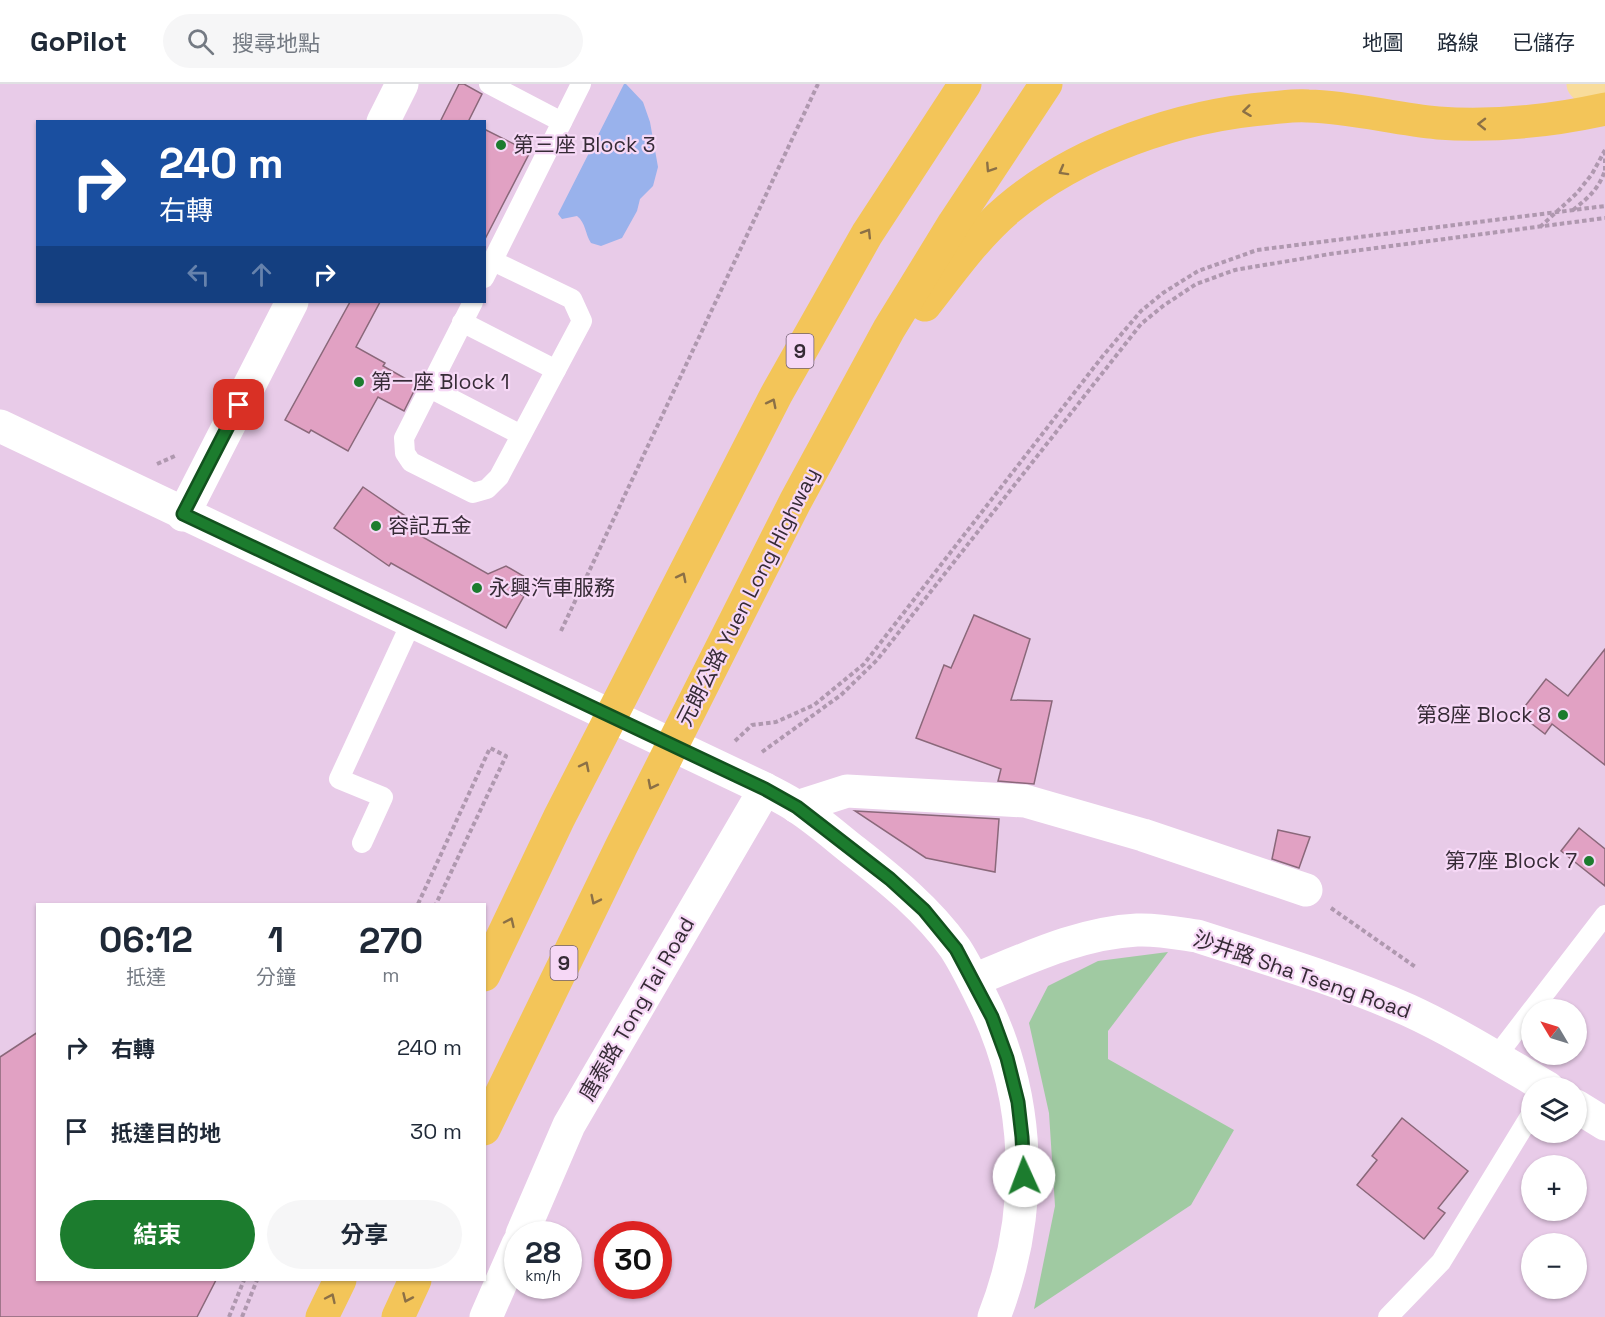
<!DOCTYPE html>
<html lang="zh-TW">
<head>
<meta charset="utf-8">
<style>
  :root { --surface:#fff; --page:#f6f6f7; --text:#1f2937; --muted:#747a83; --line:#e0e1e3; --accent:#1c7c2e }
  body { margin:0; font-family:"Space Grotesk","Noto Sans TC",sans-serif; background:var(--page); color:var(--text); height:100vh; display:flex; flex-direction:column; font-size:22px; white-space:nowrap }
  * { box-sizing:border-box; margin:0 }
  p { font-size:20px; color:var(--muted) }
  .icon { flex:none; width:33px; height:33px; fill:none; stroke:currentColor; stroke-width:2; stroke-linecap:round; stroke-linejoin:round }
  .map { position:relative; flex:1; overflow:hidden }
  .details { position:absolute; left:36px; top:819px; width:450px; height:378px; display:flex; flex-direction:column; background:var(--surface); border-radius:0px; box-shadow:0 2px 4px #0004 }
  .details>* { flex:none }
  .guide { position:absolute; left:36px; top:36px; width:450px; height:183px; border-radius:0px; box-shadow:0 2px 4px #0004; background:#1a4fa0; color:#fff; overflow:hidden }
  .needle { width:39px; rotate:308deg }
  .buttons { position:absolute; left:1521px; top:915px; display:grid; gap:12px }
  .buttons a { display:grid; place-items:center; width:66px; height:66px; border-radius:50%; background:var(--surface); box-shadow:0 2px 4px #0004; font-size:30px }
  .speed { position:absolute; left:504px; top:1137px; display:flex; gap:12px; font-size:30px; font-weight:700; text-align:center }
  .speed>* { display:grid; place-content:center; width:78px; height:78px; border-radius:50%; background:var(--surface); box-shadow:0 2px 4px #0004; line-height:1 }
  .speed small { font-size:15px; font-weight:400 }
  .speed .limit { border:9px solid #d22; background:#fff; color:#111 }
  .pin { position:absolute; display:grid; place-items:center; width:51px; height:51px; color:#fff; margin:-26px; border-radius:12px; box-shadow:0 3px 9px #0006 }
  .me { position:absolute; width:66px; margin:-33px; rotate:358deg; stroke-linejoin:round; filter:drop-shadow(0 0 4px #0008) }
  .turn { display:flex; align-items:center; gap:21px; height:126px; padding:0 24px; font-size:27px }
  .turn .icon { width:78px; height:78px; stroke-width:2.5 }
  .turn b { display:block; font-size:42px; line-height:51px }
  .lanes { display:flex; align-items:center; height:57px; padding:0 24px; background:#0003; justify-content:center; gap:30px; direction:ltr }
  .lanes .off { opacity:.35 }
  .eta { display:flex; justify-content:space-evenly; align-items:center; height:102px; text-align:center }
  .eta b { font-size:36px; font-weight:700; line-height:42px }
  .primary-button { display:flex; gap:12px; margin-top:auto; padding:12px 24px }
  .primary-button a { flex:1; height:69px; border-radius:36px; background:var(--accent); color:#fff; font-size:24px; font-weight:700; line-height:69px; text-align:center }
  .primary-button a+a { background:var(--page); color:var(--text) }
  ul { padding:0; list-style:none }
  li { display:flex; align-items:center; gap:18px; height:84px; padding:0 24px }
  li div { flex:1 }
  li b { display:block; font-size:22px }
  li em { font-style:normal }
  header { display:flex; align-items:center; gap:36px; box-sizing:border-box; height:84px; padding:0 30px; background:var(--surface); border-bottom:2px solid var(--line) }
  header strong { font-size:28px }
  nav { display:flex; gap:33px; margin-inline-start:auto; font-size:21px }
  .search { width:420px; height:54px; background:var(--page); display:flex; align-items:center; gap:15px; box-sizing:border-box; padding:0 21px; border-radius:33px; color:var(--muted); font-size:22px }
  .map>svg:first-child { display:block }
  .green { fill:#a0caa2 }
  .water { fill:#99b2ec }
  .building { fill:#e1a1c3; stroke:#8a687a; stroke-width:1.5 }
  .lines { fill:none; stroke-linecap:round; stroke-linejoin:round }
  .path { stroke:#af98af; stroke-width:4; stroke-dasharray:4.5 3; stroke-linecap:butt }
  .lane { stroke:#fff; stroke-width:20 }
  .street { stroke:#fff; stroke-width:33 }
  .primary { stroke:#f8dc9b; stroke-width:33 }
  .highway { stroke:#f3c559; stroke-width:33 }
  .oneway { stroke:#8b7046 }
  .route-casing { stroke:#12511e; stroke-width:15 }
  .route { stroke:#1c7c2e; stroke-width:10 }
  .poi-dot { fill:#1c7c2e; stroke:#f6d8f6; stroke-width:2 }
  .labels { text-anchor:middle; stroke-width:4.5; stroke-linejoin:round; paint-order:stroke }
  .shield { fill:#f6d8f6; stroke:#705f70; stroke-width:1.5 }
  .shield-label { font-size:20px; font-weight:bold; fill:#362b36 }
  .poi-label { font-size:21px; fill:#362b36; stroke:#f6d8f6; text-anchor:start }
  .street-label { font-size:21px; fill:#362b36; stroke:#f6d8f6 }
</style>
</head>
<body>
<header>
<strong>GoPilot</strong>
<div class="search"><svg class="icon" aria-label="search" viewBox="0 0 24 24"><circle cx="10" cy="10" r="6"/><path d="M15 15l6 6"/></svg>搜尋地點</div>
<nav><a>地圖</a><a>路線</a><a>已儲存</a></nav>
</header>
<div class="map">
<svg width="1605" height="1233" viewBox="0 0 1605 1233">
  <rect width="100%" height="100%" fill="#e8cbe8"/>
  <path class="green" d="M1168,868L1108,947V975L1234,1046L1191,1121L1034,1225L1055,1122L1049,1029L1029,939L1048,902L1098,877Z"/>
  <path class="water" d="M624,0H626L643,18L650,38L658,83L653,102L640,115L637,127L622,154L601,162L591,159C585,150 586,139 577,132L562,135L558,130Z"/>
  <g class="building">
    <path d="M459,0H464L482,10L468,38H440Z"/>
    <path d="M484,45L530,68L484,157Z"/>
    <path d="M350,218H380L356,263L385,279L383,282L417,301L404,327L378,313L348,367L311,346L309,349L285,336Z"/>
    <path d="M363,403L417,440L412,447L488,490L506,482L525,493L516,508L524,512L506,544L391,479L389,482L334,444Z"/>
    <path d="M974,531L1030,555L1011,616L1052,617L1034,700L998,697L1001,685L916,654L944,581L951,584Z"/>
    <path d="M1605,565V681L1552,640L1545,650L1519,630L1546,595L1568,612Z"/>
    <path d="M855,727L999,735L995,788L926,774Z"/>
    <path d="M1579,744L1605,765V802L1561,767Z"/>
    <path d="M1278,746L1310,753L1299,784L1272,775Z"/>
    <path d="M38,948V1196H216L197,1233H0V973Z"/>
    <path d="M1402,1034L1468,1087L1438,1124L1445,1129L1424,1155L1357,1101L1377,1076L1372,1072Z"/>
  </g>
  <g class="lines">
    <g class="path">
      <path d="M1605,67V87"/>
      <path d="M1573,126C1588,114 1599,105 1605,86"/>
      <path d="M1540,143L1577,109L1592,90L1605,66"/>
      <path d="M157,380L177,371"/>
      <path d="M561,547L818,0"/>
      <path d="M735,657L752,641L776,638L814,621L864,580L1102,273L1141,227L1163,209L1198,187L1257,166L1605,122"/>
      <path d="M762,668L841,611L877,576L1141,240L1163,222L1196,200L1235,186L1330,170L1605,134"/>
      <path d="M418,820L490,664L506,672L436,820"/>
      <path d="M1331,824L1417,884"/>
      <path d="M229,1233L244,1196"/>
      <path d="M242,1233L257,1196"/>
    </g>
    <g class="lane">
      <path d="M489,0L562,38"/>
      <path d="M484,194L581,0"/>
      <path d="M473,218L404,354L405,369L411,378L473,409L487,405L499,393L582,237L572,215L493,177"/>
      <path d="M462,238L556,286"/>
      <path d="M430,304L521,351"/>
      <path d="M362,759L383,713L339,695L412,537"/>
      <path d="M1495,974L1605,831"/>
      <path d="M1388,1233L1441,1178L1532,1029"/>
    </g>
    <g class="street">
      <path d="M383,38L402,0"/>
      <path d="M0,342L765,705C776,711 787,716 797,723C817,736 835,752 854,767C891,796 928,826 955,864C965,879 973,896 981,912C1032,1013 1035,1128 994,1233"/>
      <path d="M183,431L292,218"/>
      <path d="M797,723L847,707L1025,717L1143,751L1306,806"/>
      <path d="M974,896C1026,875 1079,849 1137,846C1157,845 1177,849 1197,852C1268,875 1340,896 1408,926C1456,948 1502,977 1548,1004"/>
      <path d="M1576,1022L1605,1040"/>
      <path d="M522,1150L569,1041L765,705"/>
      <path d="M486,1233L518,1160"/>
    </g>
    <path class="primary" d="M1583,0L1605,23"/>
    <g class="highway">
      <path d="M925,221C951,188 976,152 1008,125C1078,66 1181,31 1271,24C1283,23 1296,21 1308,22C1352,23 1394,35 1438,39C1494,43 1550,37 1605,25"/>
      <path d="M484,891L559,734L776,311L867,150L965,0"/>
      <path d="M484,1045L621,763L795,418L889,245L954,139L1046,0"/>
      <path d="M322,1233L340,1196"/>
      <path d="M398,1233L415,1196"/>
    </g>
  </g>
  <defs><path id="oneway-chevron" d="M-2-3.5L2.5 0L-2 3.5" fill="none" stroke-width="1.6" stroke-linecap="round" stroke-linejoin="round" transform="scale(1.5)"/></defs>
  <g class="oneway">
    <use href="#oneway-chevron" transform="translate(1247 27) rotate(173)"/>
    <use href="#oneway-chevron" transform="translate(1482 40) rotate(-179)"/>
    <use href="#oneway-chevron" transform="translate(990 84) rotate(123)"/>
    <use href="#oneway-chevron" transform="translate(1063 87) rotate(151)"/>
    <use href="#oneway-chevron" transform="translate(867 149) rotate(-58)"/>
    <use href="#oneway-chevron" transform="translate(772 319) rotate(-63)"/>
    <use href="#oneway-chevron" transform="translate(682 493) rotate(-63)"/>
    <use href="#oneway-chevron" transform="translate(585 682) rotate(-63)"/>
    <use href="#oneway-chevron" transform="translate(652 701) rotate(117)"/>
    <use href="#oneway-chevron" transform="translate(595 816) rotate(116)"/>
    <use href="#oneway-chevron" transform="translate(510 838) rotate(-65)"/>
    <use href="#oneway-chevron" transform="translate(331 1214) rotate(-65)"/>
    <use href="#oneway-chevron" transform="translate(407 1214) rotate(114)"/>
  </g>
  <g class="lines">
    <defs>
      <path id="route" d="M239,321L183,430L765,705L797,723L890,795L924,826L956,865L992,933L1007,974L1018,1018L1022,1053L1024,1092"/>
    </defs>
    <use href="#route" class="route-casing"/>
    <use href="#route" class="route"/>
  </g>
  <g class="poi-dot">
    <circle cx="501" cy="61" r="6"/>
    <circle cx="359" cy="298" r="6"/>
    <circle cx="376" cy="442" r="6"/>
    <circle cx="477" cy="504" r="6"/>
    <circle cx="1563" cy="631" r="6"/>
    <circle cx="1589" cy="777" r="6"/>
  </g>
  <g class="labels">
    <g class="shield">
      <rect x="786.5" y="250" width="27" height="34" rx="4.5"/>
      <rect x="550.5" y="862" width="27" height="34" rx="4.5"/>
    </g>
    <g class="shield-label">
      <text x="800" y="274">9</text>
      <text x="564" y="886">9</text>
    </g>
    <g class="poi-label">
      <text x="513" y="68">第三座 Block 3</text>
      <text x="371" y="305">第一座 Block 1</text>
      <text x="388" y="449">容記五金</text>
      <text x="489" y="511">永興汽車服務</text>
      <text x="1551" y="638" text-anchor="end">第8座 Block 8</text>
      <text x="1577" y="784" text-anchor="end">第7座 Block 7</text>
    </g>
    <g class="street-label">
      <text transform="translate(748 513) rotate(-63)" y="7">元朗公路 Yuen Long Highway</text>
      <text transform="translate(1302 891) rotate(19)" y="7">沙井路 Sha Tseng Road</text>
      <text transform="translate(637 925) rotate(-60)" y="7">唐泰路 Tong Tai Road</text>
    </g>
  </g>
</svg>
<div class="buttons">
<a><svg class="needle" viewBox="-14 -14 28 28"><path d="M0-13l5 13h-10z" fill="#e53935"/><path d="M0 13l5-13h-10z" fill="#747a83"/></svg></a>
<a><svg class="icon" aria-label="layers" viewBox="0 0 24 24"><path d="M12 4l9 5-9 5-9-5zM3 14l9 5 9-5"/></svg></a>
<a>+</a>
<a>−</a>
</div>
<div class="speed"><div>28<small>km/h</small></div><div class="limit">30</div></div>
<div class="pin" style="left:239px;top:321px;background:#d93025"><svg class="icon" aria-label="arrive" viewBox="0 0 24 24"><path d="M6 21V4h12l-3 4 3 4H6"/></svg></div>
<svg class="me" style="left:1024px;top:1092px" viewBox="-20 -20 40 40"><circle r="19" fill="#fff"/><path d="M0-13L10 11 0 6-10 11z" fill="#1c7c2e"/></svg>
<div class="guide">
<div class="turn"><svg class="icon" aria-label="right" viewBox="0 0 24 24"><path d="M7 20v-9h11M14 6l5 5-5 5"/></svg><div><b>240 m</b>右轉</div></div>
<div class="lanes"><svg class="icon off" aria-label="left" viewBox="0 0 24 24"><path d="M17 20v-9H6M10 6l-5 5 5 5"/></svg><svg class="icon off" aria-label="ahead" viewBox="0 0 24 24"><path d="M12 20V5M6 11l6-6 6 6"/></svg><svg class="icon" aria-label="right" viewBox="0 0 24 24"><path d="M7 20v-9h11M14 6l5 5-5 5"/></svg></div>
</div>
<section class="details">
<div class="eta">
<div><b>06:12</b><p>抵達</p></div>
<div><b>1</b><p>分鐘</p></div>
<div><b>270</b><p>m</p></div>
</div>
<ul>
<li><svg class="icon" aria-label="right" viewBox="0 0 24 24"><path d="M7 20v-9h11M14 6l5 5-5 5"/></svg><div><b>右轉</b></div><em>240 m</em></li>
<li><svg class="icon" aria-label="arrive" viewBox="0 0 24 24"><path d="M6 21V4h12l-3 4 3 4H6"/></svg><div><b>抵達目的地</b></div><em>30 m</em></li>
</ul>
<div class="primary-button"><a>結束</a><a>分享</a></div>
</section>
</div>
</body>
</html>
